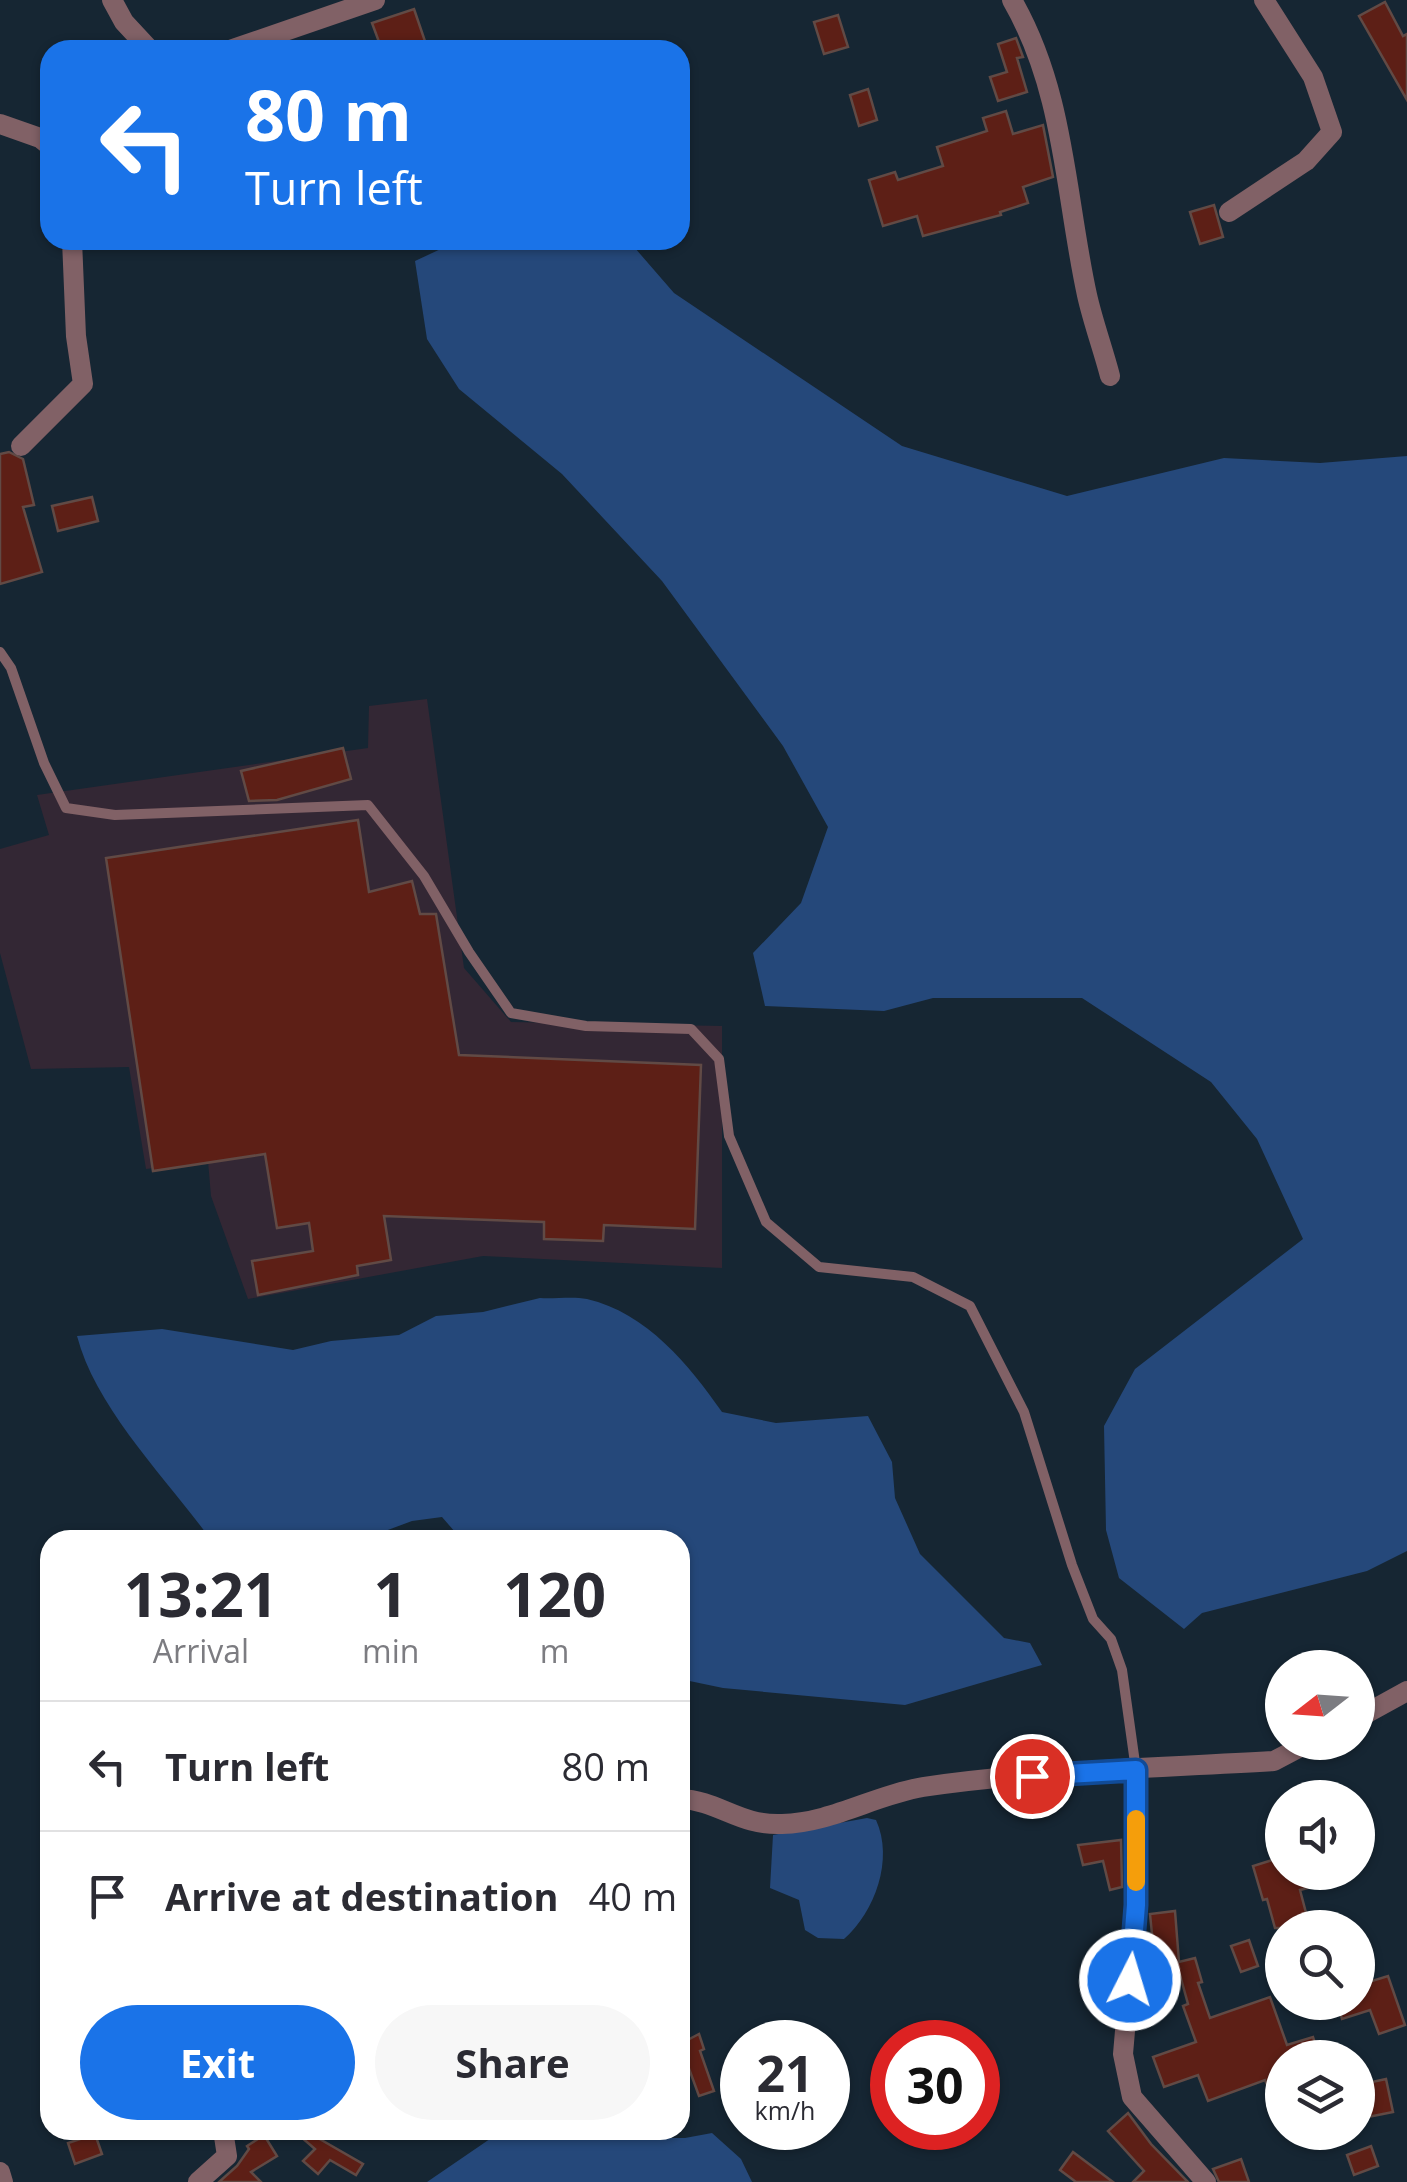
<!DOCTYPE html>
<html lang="en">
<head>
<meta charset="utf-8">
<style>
  :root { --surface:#fff; --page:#f7f7f7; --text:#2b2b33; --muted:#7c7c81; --line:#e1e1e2; --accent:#1a73e8 }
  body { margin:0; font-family:"Open Sans",sans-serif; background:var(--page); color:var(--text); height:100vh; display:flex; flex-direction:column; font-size:38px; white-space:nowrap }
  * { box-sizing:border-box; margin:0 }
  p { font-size:32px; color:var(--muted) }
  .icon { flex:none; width:55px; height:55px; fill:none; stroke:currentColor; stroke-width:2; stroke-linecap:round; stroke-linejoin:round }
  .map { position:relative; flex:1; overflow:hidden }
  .panel { position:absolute; left:40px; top:1530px; width:650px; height:610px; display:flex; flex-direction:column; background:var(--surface); border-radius:30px; box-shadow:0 2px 8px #0004 }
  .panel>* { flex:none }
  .banner { position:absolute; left:40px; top:40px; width:650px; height:210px; border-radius:30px; box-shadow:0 2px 8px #0004; background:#1a73e8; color:#fff; overflow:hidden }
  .needle { width:65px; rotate:253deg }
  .tools { position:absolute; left:1265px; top:1650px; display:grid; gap:20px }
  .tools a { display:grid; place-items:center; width:110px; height:110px; border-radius:50%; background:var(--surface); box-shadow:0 2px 8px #0004; font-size:50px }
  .speed { position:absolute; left:720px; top:2020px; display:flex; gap:20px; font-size:50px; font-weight:700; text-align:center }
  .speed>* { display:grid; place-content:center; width:130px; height:130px; border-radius:50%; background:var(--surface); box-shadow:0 2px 8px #0004; line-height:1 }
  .speed small { font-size:25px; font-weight:400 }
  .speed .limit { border:15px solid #d22; background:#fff; color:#111 }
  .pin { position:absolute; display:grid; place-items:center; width:85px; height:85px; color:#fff; margin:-42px; border:5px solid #fff; border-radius:50%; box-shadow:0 2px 10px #0007 }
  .me { position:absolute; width:110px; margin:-55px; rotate:5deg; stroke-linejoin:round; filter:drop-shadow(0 0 8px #0008) }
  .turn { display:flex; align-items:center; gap:35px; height:210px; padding:0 40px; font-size:45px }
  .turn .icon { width:130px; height:130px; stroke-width:2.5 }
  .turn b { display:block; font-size:70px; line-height:85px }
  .eta { display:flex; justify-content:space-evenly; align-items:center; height:170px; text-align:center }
  .eta b { font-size:60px; font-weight:700; line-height:70px }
  .cta { display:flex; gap:20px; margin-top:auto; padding:20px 40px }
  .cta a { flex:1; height:115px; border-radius:60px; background:var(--accent); color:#fff; font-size:40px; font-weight:700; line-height:115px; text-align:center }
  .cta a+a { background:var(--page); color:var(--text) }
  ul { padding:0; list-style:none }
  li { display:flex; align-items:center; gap:30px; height:130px; padding:0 40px; border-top:2px solid var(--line) }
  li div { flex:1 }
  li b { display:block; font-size:38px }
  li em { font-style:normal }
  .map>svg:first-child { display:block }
  .industrial { fill:#332734 }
  .water { fill:#25487a }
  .building { fill:#5d1f16; stroke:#614a45; stroke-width:2.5 }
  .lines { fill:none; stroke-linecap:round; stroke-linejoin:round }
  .lane { stroke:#816166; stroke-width:10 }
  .street { stroke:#816166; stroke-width:20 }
  .route-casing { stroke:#114b97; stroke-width:25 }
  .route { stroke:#1a73e8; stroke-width:18 }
  .slow { stroke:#f59e0b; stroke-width:18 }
</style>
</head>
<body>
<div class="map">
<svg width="1407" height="2182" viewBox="0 0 1407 2182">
  <rect width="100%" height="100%" fill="#162633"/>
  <path class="industrial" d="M427,699L464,968L511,1022L722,1026V1268L483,1256L248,1299L211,1196L208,1161L146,1169L129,1067L31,1069L0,953V849L49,835L37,795L368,748L369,706Z"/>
  <g class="water">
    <path d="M460,240H628L674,293L902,446L1067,496L1224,458L1320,463L1407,456V1551L1367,1571L1202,1613L1184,1629L1119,1578L1106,1530L1104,1426L1135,1369L1303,1239L1257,1139L1211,1082L1082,998H933L884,1011L765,1006L753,953L801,903L828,827L783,746L662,581L562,474L459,389L427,339L415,261Z"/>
    <path d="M540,1298C555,1299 573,1296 587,1299C647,1313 689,1365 722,1412L776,1423L868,1416L892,1462L895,1498L920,1554L1004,1638L1030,1643L1042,1665L905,1705L723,1688L680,1679V1540H462L442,1517L412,1521L361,1540H211C167,1479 96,1409 77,1336L162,1329L293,1350L331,1341L399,1335L436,1316L483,1312Z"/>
    <path d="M867,1818L876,1820C894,1859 875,1912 844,1939L818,1938L805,1930L799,1900L770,1888L773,1835Z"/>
    <path d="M503,2130H637L658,2138H685L712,2133L741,2159L752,2182H427Z"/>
  </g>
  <g class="building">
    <path d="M1385,2L1403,36L1407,34V100L1359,16Z"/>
    <path d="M414,9L428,50H382L372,23Z"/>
    <path d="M838,15L848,47L824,54L814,22Z"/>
    <path d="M1016,38L1023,57L1017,58L1027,92L998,101L990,77L1007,72L998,44Z"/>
    <path d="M868,89L877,120L859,126L850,95Z"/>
    <path d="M1006,111L1013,134L1043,125L1053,177L1023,187L1028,203L1000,212L1001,215L923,236L917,216L883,226L869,180L895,172L898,180L943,166L937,147L987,131L983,118Z"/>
    <path d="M1214,205L1223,237L1200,244L1190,212Z"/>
    <path d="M9,452L23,459L34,505L23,507L42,572L0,584V454Z"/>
    <path d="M92,497L98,521L58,531L52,506Z"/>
    <path d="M343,748L351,779L277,800L249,801L241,771Z"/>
    <path d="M358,820L369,892L412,881L420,914H436L459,1055L701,1065L695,1229L604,1225L603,1241L544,1239V1222L384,1216L391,1260L357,1266L358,1275L258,1295L252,1261L313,1251L309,1223L277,1228L265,1154L153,1171L106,858Z"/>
    <path d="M1121,1840L1122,1887L1110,1890L1103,1861L1083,1865L1078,1845Z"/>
    <path d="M1282,1857V1872H1307L1311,1887L1300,1890L1310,1928H1275L1267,1899L1263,1900L1253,1866Z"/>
    <path d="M1175,1911L1179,1962L1195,1958L1202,1982L1198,1983L1210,2018L1270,1997L1287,2045L1313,2037L1320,2058H1282V2082L1268,2087L1265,2080L1208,2101L1198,2075L1164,2087L1153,2057L1196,2042L1183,2006L1188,2004L1180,1975L1144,1967L1147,1942L1153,1944L1150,1914Z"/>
    <path d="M1249,1940L1258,1966L1241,1972L1231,1946Z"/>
    <path d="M1360,1954L1369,1982L1388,1976L1405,2025L1379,2034L1370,2010L1342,2019L1337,2002H1358Z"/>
    <path d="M699,2034L704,2049L700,2051L714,2091L699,2096L680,2044Z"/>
    <path d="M1386,2079L1393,2112L1358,2119V2085Z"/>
    <path d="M1128,2113L1151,2144L1188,2182H1133L1144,2171L1108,2131Z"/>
    <path d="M304,2130L363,2164L356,2175L330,2160L318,2174L303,2161L315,2149L300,2136Z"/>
    <path d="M95,2134L102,2154L75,2164L68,2143Z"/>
    <path d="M264,2135L277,2156L251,2172L261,2182H219L237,2166L249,2149L247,2146Z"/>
    <path d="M1371,2146L1378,2166L1354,2175L1347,2155Z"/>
    <path d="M1073,2152L1113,2182H1076L1060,2170Z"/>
    <path d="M1241,2159L1249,2182H1219L1213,2169Z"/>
  </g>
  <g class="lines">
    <path class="lane" d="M0,652L11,668L44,763L66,808L115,815L368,805L424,876L469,952L511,1013L586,1026L691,1029L719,1059L729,1136L766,1222L819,1267L913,1277L970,1306L1024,1412L1072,1565L1093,1619L1111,1639L1122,1670L1136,1770"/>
    <g class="street">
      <path d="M112,0L124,22L150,50"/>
      <path d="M1012,0C1065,92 1065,194 1087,295C1093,322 1103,349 1110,376"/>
      <path d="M230,50L375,0"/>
      <path d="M0,124L40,138L50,146"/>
      <path d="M1229,212L1306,161L1332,132L1313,77L1264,0"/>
      <path d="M21,446L83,384L76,336L72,240"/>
      <path d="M1358,1718L1407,1691"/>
      <path d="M1136,1770V1905L1123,2054L1132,2097L1206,2182"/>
      <path d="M680,1799C718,1800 739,1826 782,1824C831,1823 875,1795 923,1787C1038,1770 1158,1768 1274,1761L1310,1742"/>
      <path d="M0,2172L3,2182"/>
      <path d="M198,2182L227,2156L223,2130"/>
    </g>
  </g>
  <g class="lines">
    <defs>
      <path id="route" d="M1032,1776L1136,1770V1905L1130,1980"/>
    </defs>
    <use href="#route" class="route-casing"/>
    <use href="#route" class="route"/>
    <path class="slow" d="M1136,1819V1882"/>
  </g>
</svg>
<div class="tools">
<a><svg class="needle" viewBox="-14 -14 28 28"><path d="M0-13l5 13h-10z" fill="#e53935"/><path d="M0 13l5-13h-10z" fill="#7c7c81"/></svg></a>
<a><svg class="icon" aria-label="sound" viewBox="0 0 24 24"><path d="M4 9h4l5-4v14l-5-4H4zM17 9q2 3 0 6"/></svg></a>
<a><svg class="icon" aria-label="search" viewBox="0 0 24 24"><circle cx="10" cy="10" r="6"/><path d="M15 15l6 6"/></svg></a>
<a><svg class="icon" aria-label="layers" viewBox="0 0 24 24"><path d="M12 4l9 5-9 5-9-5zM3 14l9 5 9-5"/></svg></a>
</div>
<div class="speed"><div>21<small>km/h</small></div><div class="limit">30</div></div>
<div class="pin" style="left:1032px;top:1776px;background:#d93025"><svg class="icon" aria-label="arrive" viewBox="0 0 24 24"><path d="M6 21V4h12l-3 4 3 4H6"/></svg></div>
<svg class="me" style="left:1130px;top:1980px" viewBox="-20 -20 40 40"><circle r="17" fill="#1a73e8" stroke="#fff" stroke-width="3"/><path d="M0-11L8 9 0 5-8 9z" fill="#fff"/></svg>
<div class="banner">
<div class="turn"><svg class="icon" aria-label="left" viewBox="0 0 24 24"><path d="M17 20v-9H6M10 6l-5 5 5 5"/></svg><div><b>80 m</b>Turn left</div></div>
</div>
<section class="panel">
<div class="eta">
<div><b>13:21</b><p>Arrival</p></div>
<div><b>1</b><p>min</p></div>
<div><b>120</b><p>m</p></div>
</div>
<ul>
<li><svg class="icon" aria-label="left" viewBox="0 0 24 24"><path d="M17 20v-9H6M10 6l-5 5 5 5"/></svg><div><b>Turn left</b></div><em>80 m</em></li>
<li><svg class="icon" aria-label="arrive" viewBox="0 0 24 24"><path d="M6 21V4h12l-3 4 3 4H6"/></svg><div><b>Arrive at destination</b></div><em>40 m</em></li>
</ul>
<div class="cta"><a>Exit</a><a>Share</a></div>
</section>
</div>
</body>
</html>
